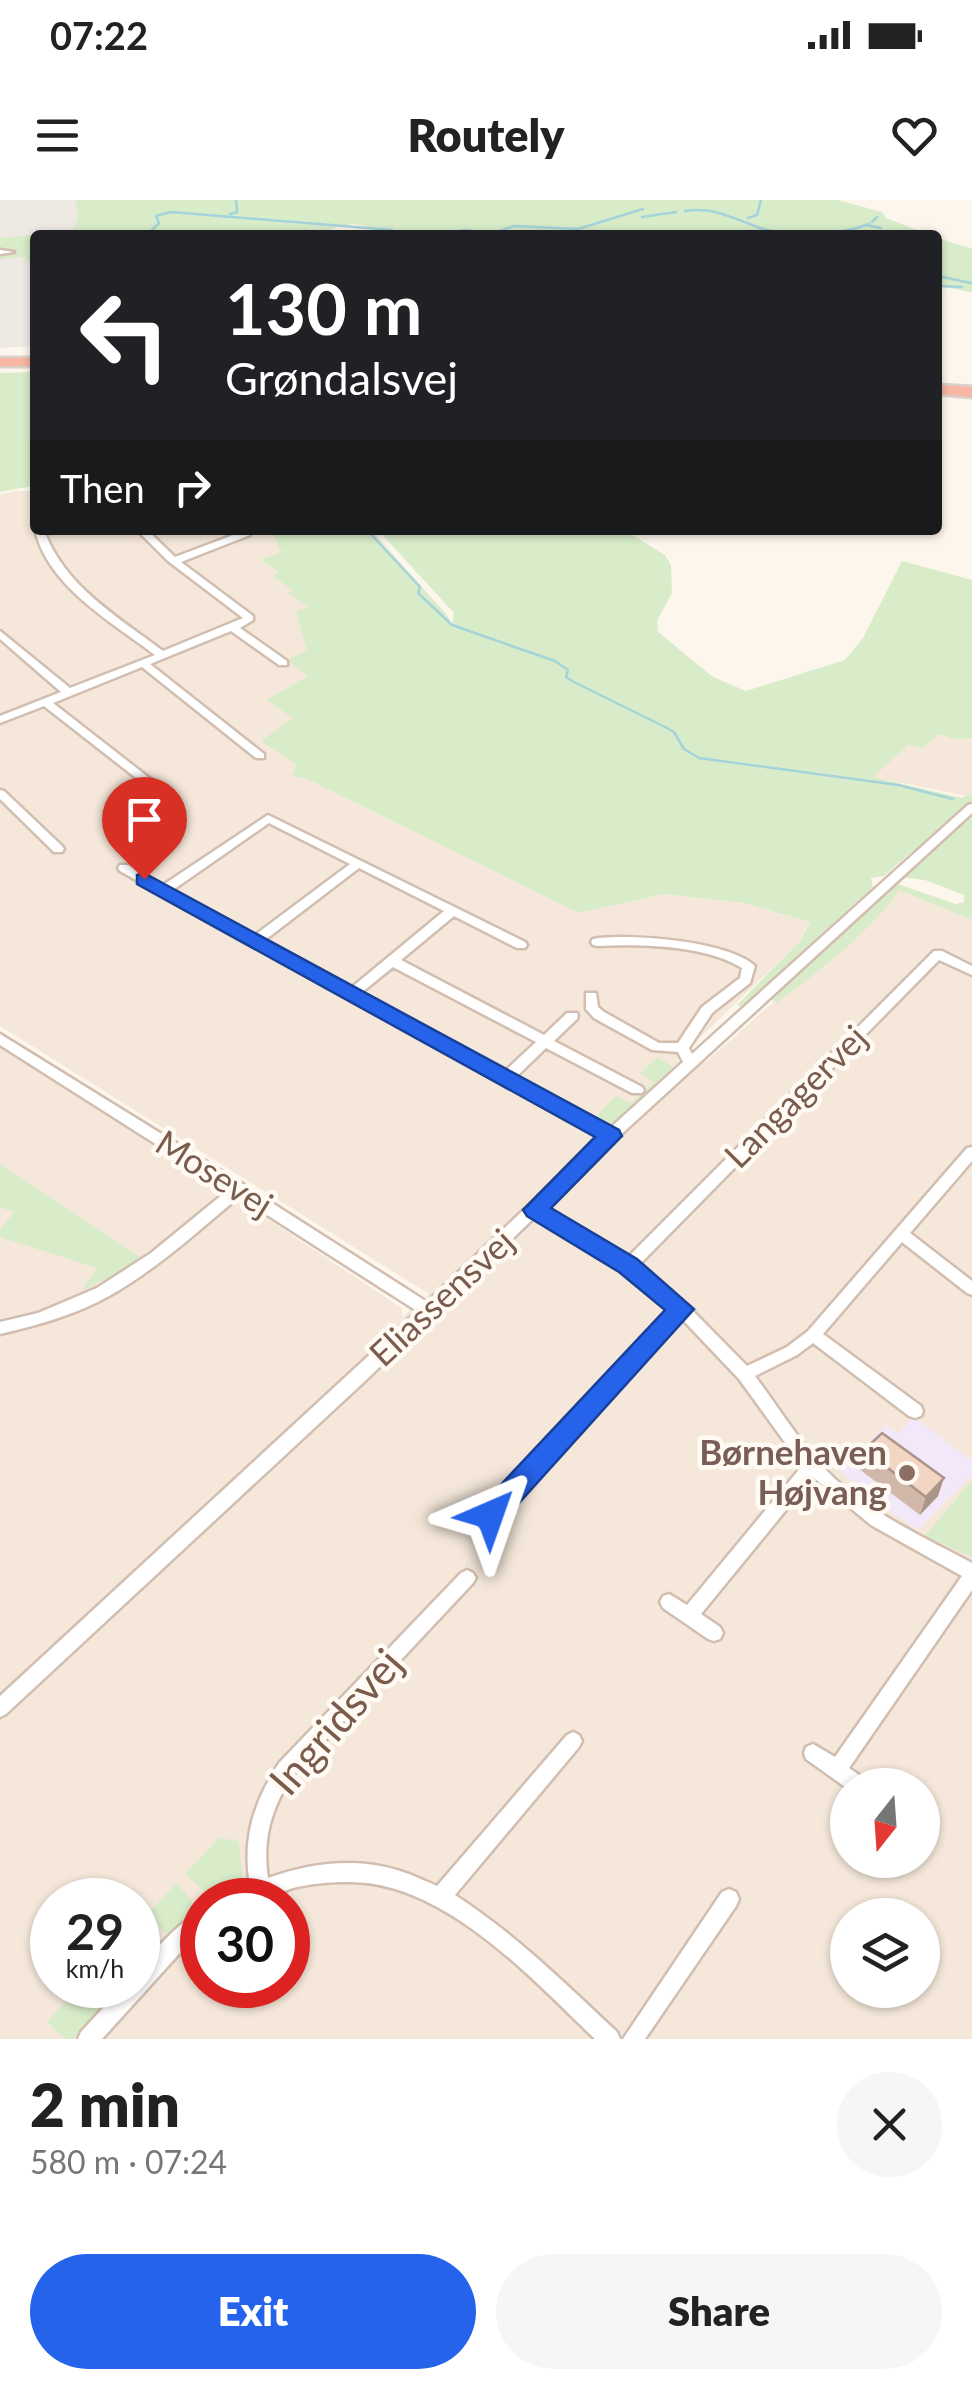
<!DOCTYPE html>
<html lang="en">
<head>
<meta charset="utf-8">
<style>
  :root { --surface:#fff; --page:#f6f6f6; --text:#222; --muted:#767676; --accent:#2563eb }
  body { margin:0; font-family:Lato,sans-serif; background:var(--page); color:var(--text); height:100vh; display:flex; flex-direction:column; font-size:38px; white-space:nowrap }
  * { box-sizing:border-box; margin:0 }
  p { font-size:32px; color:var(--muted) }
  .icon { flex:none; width:55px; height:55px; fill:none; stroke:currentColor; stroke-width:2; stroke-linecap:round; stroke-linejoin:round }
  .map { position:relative; height:1839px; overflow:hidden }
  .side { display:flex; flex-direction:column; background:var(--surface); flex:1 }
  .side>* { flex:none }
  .banner { position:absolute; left:30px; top:30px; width:912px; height:305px; border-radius:10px; box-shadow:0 2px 8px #0004; background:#202124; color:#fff; overflow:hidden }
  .needle { width:65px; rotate:197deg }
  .tools { position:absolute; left:830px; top:1568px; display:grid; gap:20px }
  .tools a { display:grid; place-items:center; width:110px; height:110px; border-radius:50%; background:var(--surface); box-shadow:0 2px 8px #0004; font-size:50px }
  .speed { position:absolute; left:30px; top:1678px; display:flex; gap:20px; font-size:50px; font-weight:700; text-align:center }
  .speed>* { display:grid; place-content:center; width:130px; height:130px; border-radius:50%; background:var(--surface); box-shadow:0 2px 8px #0004; line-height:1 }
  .speed small { font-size:25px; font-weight:400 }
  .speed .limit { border:15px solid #d22; background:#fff; color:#111 }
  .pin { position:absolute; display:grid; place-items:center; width:85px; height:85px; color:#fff; margin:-102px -42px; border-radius:50% 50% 50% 0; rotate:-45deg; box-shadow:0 0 10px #0007 }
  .pin .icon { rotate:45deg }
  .me { position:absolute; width:110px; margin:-55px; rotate:43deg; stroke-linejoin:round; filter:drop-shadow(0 0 8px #0008) }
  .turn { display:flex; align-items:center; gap:35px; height:210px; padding:0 30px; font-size:45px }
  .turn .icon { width:130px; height:130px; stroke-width:2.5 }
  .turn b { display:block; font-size:70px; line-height:85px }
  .then { display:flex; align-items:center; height:95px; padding:0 30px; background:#0003; gap:20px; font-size:38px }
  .round { display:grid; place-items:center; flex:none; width:105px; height:105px; border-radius:52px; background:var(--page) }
  .head { display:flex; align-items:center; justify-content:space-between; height:170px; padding:0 30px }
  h1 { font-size:60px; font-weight:800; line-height:75px }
  .button { display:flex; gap:20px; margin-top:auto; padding:20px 30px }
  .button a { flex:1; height:115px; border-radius:60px; background:var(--accent); color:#fff; font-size:40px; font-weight:800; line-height:115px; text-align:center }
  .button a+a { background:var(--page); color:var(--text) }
  .status { display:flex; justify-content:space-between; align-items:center; height:70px; padding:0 50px; background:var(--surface); direction:ltr }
  .status svg { height:28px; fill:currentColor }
  header { display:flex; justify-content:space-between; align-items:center; height:130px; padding:0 30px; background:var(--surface); font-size:45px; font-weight:800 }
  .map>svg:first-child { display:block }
  .residential { fill:#f5e8da; fill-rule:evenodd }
  .industrial { fill:#efe9e4 }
  .education { fill:#f3e8fa }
  .green { fill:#d8ecc9 }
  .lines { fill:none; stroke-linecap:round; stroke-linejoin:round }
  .stream { stroke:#a5d3da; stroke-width:2.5 }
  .street-casing { stroke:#d1beb0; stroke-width:5 }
  .highway-casing { stroke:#dad1cd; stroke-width:5 }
  .street { fill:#fff; fill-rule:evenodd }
  .highway { fill:#f7b7a3; fill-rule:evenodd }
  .wall { fill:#d1b7a8 }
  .shaded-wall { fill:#aa9588 }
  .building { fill:#f3d5c3; stroke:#aa9588; stroke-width:2.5 }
  .route { fill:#2563eb; stroke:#184099; stroke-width:2.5 }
  .education-dot { fill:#8d6e63; stroke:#fffaf3; stroke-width:4 }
  .labels { text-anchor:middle; stroke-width:9; stroke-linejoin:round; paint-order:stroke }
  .street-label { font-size:35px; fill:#7a5c4d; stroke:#fffaf3 }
  .education-label { font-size:35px; font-weight:bold; fill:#785e54; stroke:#fffaf3; text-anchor:end }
  .near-street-label { font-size:42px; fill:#7a5c4d; stroke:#fffaf3 }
</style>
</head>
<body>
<div class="status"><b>07:22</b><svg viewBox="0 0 49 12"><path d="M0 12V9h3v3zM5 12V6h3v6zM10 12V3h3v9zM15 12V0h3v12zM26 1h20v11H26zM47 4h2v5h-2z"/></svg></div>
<header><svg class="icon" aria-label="menu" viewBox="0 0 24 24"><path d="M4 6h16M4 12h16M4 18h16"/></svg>Routely<svg class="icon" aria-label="heart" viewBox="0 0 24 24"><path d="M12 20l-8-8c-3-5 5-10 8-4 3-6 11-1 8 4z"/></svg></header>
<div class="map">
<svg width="972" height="1839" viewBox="0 0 972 1839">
  <rect width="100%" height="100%" fill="#fdf6ec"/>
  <g class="residential">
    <path d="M18,291H35V330H271L281,352L261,361L279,373L309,407L296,413L308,450L309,476L267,499L293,518L296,564L292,576L307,579L579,713L664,694L744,703L809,722L800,741L676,861L706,862L899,690L972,720V1839H0V842L402,1108V1117L429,1094L0,826V294ZM848,1585H922V1660H848ZM52,1700H138V1785H52ZM202,1700H288V1785H202ZM848,1715H922V1790H848Z"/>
    <path d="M939,534L954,539L972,538V592L967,596L872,577L908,545L923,547Z"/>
  </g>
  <path class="industrial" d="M0,0H94L78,16L73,33L35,35V146L0,148Z"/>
  <path class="education" d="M913,1216L972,1261V1275L918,1329L880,1305L840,1271L886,1225L898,1233Z"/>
  <g class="green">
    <path d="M75,0H838L882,12L886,18L930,35H425L352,24L307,35H35V61H25V57L0,59V54L10,51H0V38L63,32L72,33L78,16Z"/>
    <path d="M938,38L972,49V92L938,86Z"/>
    <path d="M35,172V297L32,286L0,292V173Z"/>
    <path d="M271,330H371L447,415L452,425L454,413L378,330H624L665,355L671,365L672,393L657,421L658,432L713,477L746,491L845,460L863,438L902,361L972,380V538L954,539L939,534L923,548L908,545L873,577L962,598L972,592V601L965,607L972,610V720L899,690C867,736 820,769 777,803L770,799L892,682L956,704L964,702V695L925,680L900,677L926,656L915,649L884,676L871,678L873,687L744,808L737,805L800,741L810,722L744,703L664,694L579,713L307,579L292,576L296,564L261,541L293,518L266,500L308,476L287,460L307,450L296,412L308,407L288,393L293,390L273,377L278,372L260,360L281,352Z"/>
    <path d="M657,857L676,869L611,926L595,917L617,896L632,903L654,882L640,874Z"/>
    <path d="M0,964L140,1057L124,1070L81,1091L97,1068L0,1037V1030L14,1012L0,1007Z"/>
    <path d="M972,1280V1357L925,1336Z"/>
    <path d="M219,1638L239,1641L243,1681L214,1700L185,1674Z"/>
    <path d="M177,1683L198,1709L168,1735L146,1715Z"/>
    <path d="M81,1785H99L111,1797L73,1839H65L47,1822Z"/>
  </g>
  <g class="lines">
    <g class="stream">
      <path d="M685,11C714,6 734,19 760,28C794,39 836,36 869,24"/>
      <path d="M230,14L237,12L236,0"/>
      <path d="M642,17L676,12"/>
      <path d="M748,18L757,15L761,0"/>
      <path d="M872,22L877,17"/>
      <path d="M866,25L881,28"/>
      <path d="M399,32L428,35"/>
      <path d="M147,35L159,23L156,16L171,12L392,30"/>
      <path d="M430,35L466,30L491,34L514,26L578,29L643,9"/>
      <path d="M938,76L971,83"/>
      <path d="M938,86L962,87"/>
      <path d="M367,330L420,387L418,393L452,425L555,461L568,470L566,477L572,481L665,527L674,532L684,549L699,558L898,585L953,599"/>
    </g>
    <defs>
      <g id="street">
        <path d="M0,50L14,52L0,54Z"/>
        <path d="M35,329L44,330C64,386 118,417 163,451L243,418L168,361L137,330H147L175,357L244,331H250V335L181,362L253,416V420L240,428L287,461V465H279L231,431L150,464L264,554V558H256L142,467L53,503L180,602V606H172L44,506L0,523V516L61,492L0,439V431L70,488L155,455C112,422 47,386 35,329Z"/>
        <path d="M0,590L4,591L62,646L64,649L62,652H54L0,599Z"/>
        <path d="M972,604V613L615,940L544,1008L627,1058L934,751H942L972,766V775L939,760L638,1066L687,1105L747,1166L787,1147L808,1131L967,948L972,947V961L910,1033L972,1081V1095L967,1093L902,1042L823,1134L921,1206L923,1211L921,1216L915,1218L909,1216L813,1143L797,1155L755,1176C775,1203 794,1233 816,1259C856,1307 918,1334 972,1363V1390L849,1568L865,1579L867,1585H848V1589L806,1559L804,1553L806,1547L813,1544L835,1557L962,1376L871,1325L813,1277L701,1414L720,1427L723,1433L720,1439L714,1441L708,1439L663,1408L660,1402L663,1396L669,1394L687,1405L802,1266L739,1179L682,1119L496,1320L490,1322L484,1320L482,1315L484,1310L672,1110L623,1070L535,1017L365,1181L6,1514L0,1517V1496L417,1111L239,997C197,1032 157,1069 109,1096C75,1115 38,1125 0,1134V1122L38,1113L97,1088L151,1053L228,990L0,845V834L244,985L427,1102L600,937L120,671L118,668L120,665H128L163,685L268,615L525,742L527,745L525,748H517L454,716L401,760L544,835L567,813H577L578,816L577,819L554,841L642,887L644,890L642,893H632L546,848L515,878L609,929L683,862L678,852L652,850L594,818L586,809V793H596L598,807L604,812L659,843H678L702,807L740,778L742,768C705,745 640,744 597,746L593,745L591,742L593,739C630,733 728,741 755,766L750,783L712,813L689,848L692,854L968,605ZM269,623L350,664L255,735L173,690ZM359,668L444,711L351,788L265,740ZM393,767L536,842L504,872L361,793Z"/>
        <path d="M467,1370L473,1373L476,1378L473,1383L293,1575C271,1608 262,1639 268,1678C310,1663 357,1657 400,1671C413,1675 425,1681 437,1686L567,1535L573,1532L579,1535L582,1541L579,1547L455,1695C515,1734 565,1783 617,1832L620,1839H595C531,1778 442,1679 346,1682C330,1682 309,1684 293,1688C283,1691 274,1697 264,1699C252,1702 237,1700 225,1700L228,1693L250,1685C242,1638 254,1602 279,1563L461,1373Z"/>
        <path d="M729,1689L736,1692L739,1699L736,1706L645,1839H623L722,1692Z"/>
        <path d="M202,1711V1734L178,1755L102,1839H78L81,1832L124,1785H138V1770C156,1749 177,1723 202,1711Z"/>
      </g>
      <g id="highway">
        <rect x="0" y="158" width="35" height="8"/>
        <path d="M938,185L972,187V197L938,194Z"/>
      </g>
    </defs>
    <use href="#street" class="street-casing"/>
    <use href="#highway" class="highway-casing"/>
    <use href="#street" class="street"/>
    <use href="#highway" class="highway"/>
  </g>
  <path class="wall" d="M864,1250L938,1296L920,1315L859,1269Z"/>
  <path class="shaded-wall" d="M944,1278L938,1296L920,1315L926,1297Z"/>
  <path class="building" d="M882,1233L944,1278L926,1297L864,1250Z"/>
  <path class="route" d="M144,673L619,930L622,936L551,1008L637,1059L694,1109L500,1324L490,1327L480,1324L476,1315L480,1307L665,1110L619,1072L527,1016L523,1010L595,937L137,684V675Z"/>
  <circle class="education-dot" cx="907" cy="1273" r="10"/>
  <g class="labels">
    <g class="street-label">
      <text transform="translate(796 897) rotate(-45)" y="12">Langagervej</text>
      <text transform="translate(214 974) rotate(32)" y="12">Mosevej</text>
      <text transform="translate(442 1098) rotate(-43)" y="12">Eliassensvej</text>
    </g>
    <g class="education-label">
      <text x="887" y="1265">Børnehaven<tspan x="887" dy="40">Højvang</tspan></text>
    </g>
    <g class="near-street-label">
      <text transform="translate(336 1522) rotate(-49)" y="15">Ingridsvej</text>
    </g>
  </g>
</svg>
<div class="tools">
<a><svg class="needle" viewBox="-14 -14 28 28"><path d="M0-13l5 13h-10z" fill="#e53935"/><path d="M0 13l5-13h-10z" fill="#767676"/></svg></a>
<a><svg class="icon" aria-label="layers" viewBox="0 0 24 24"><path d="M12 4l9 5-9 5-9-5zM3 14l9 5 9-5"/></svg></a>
</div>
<div class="speed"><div>29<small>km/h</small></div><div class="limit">30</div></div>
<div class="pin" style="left:144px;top:679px;background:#d93025"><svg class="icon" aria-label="arrive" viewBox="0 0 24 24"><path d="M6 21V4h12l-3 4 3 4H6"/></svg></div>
<svg class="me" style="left:490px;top:1315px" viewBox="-20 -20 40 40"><path d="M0-17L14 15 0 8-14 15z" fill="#2563eb" stroke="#fff" stroke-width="4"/></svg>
<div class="banner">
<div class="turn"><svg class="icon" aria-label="left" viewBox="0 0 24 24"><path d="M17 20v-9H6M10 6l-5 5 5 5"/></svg><div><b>130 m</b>Grøndalsvej</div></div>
<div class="then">Then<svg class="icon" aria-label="right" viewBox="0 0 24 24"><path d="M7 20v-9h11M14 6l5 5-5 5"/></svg></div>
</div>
</div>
<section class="side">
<div class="head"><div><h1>2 min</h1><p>580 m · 07:24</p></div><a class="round"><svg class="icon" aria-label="close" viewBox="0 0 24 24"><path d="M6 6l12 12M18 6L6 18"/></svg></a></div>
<div class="button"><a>Exit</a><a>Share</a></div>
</section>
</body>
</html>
